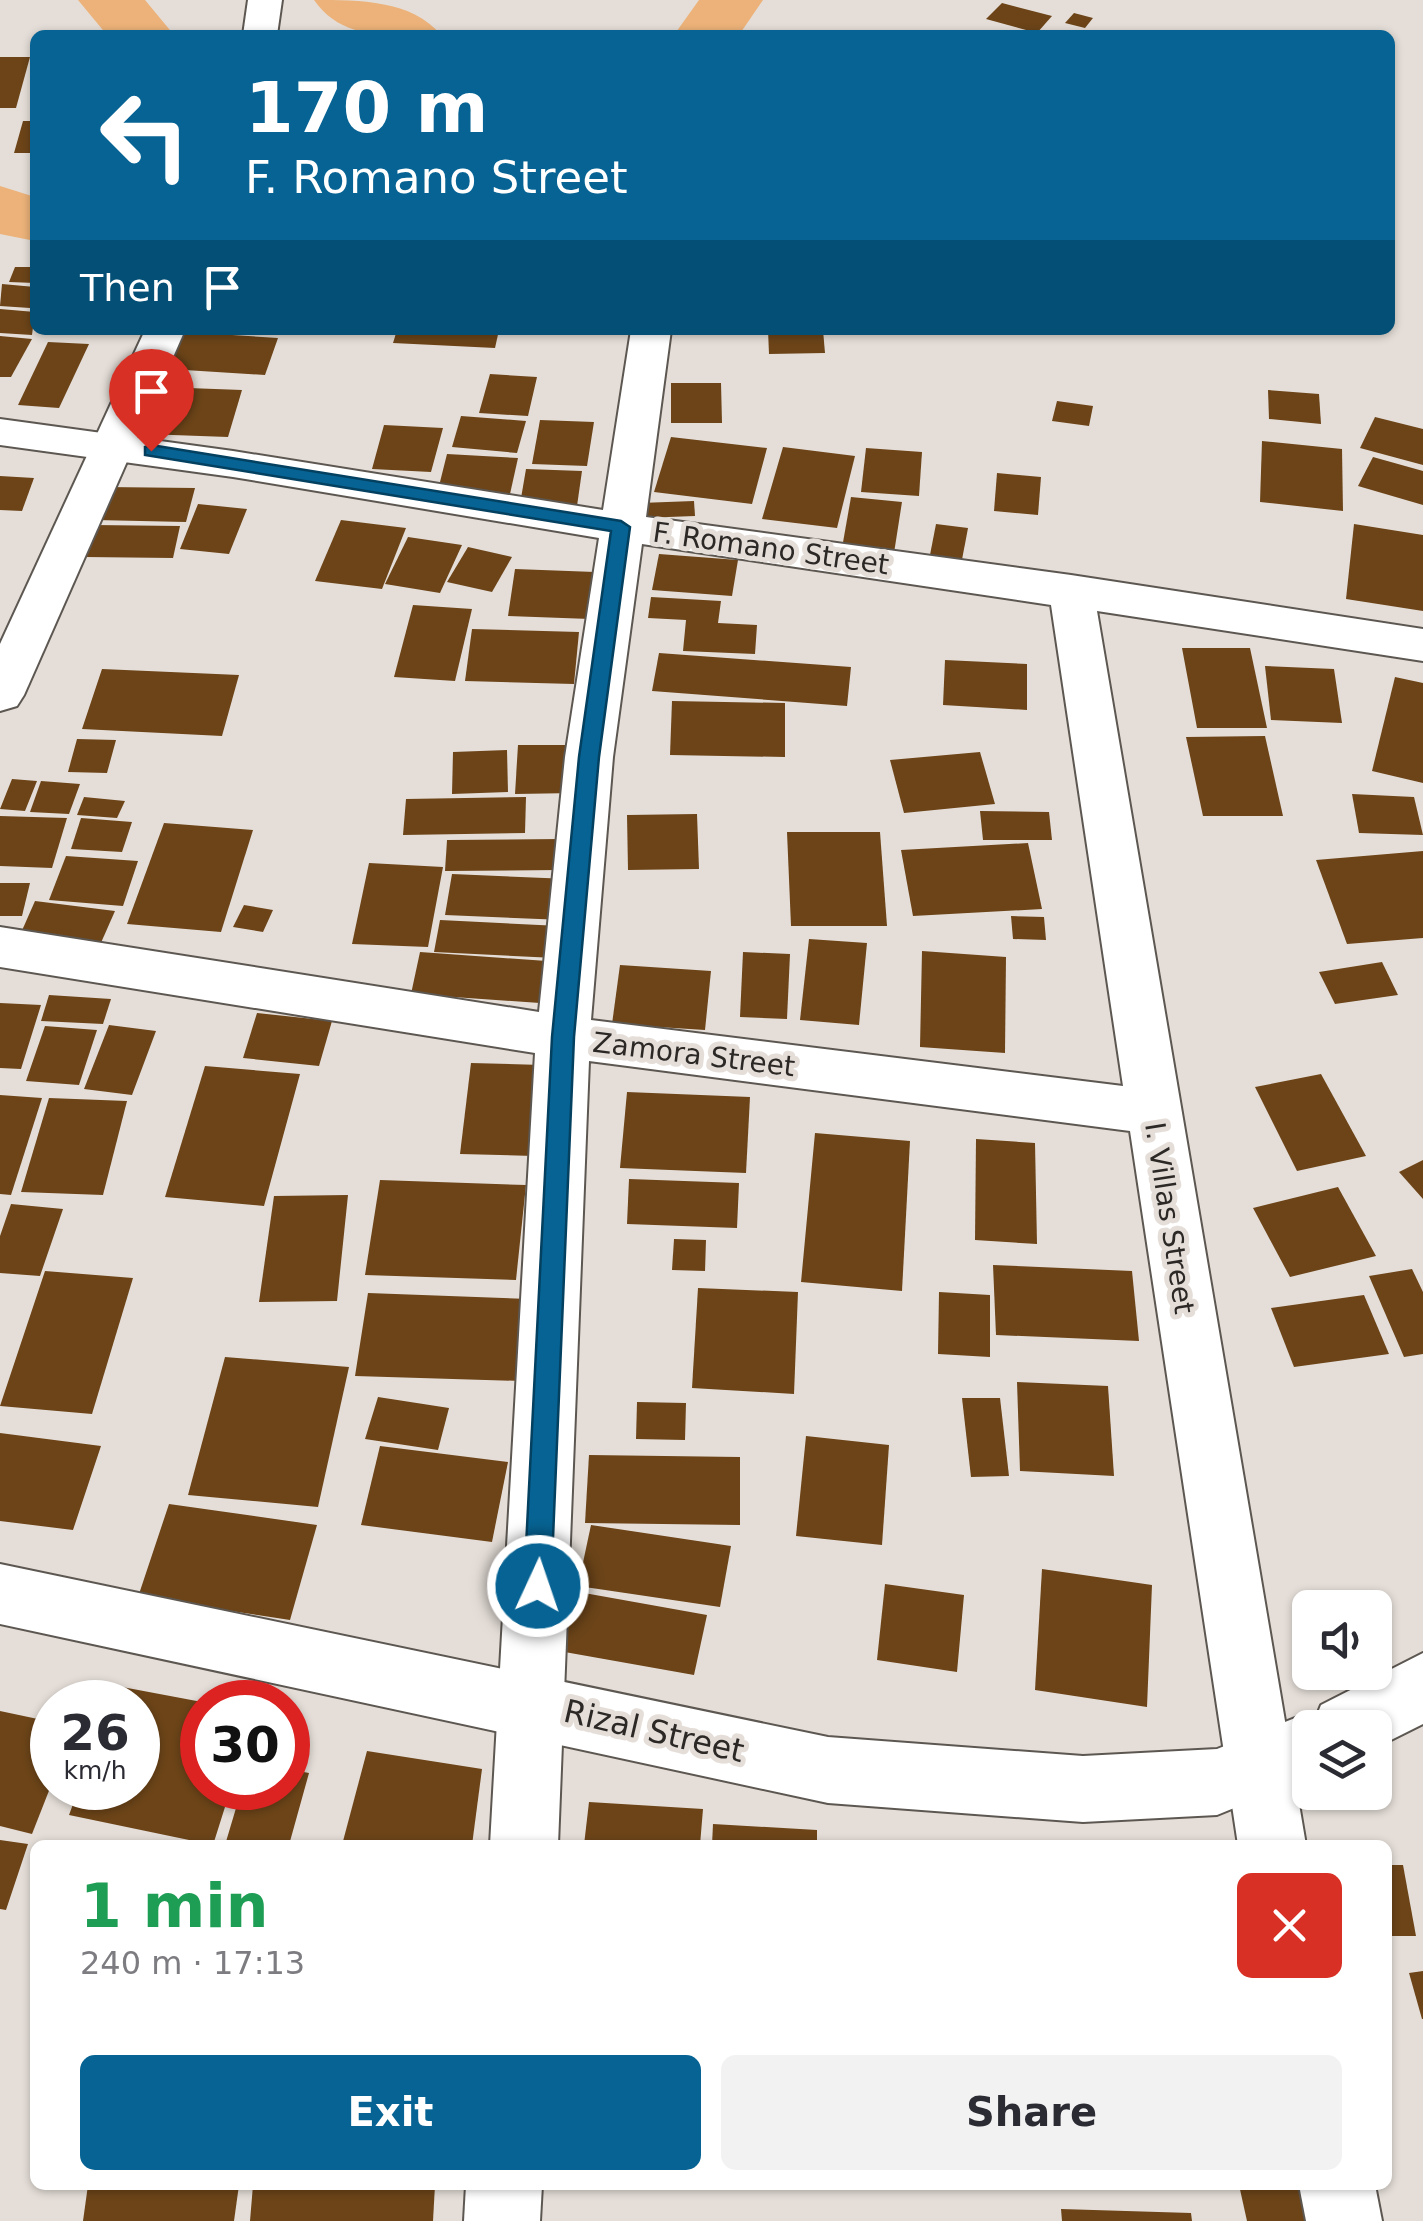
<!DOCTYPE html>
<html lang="en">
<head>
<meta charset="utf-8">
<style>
  :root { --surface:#fff; --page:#f2f2f3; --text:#2b2b33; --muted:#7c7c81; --accent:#066393 }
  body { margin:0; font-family:"DejaVu Sans",sans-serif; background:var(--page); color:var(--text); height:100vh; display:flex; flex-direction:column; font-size:38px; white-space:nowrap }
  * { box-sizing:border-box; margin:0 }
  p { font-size:32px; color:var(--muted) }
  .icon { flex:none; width:55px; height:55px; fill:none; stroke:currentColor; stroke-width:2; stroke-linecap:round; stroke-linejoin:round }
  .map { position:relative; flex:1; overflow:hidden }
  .sheet { position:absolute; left:30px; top:1840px; width:1362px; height:350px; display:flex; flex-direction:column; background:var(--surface); border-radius:15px; box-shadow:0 2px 8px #0004 }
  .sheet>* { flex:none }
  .guide { position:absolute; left:30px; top:30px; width:1365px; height:305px; border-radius:15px; box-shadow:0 2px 8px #0004; background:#066393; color:#fff; overflow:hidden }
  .tools { position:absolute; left:1292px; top:1590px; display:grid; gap:20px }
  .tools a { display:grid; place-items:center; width:100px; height:100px; border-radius:15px; background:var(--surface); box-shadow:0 2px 8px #0004; font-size:50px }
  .speed { position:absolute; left:30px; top:1680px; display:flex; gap:20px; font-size:50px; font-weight:700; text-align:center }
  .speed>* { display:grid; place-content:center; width:130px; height:130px; border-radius:50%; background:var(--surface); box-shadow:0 2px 8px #0004; line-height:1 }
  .speed small { font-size:25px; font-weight:400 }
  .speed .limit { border:15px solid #d22; background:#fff; color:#111 }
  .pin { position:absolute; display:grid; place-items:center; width:85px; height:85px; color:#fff; margin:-102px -42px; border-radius:50% 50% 50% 0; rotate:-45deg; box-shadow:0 0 10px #0007 }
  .pin .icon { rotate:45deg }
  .me { position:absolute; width:110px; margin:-55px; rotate:3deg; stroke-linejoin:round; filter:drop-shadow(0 0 8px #0008) }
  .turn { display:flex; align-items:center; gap:35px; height:210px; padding:0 50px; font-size:45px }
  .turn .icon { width:130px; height:130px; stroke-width:2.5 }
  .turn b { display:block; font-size:70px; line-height:85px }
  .then { display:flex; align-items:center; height:95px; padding:0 50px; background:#0003; gap:20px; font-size:38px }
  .round { display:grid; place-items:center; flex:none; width:105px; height:105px; border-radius:15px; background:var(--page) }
  .headline { display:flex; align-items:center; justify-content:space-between; height:170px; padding:0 50px }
  h1 { font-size:60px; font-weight:700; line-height:75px; color:#1e9e55 }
  .action { display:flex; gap:20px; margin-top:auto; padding:20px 50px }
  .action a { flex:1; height:115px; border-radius:15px; background:var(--accent); color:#fff; font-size:40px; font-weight:700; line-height:115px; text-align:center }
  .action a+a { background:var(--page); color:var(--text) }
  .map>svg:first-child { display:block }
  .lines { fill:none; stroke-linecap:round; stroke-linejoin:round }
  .river { fill:#ecb279; fill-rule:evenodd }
  .building { fill:#6c4418 }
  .minor-casing { stroke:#5d5751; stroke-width:4 }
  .tertiary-casing { stroke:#5d5751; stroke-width:4 }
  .primary-casing { stroke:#5d5751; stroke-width:4 }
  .minor { fill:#fff; fill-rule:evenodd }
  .tertiary { fill:#fff; fill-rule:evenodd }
  .primary { fill:#fff; fill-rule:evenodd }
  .route { fill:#066393; stroke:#044060; stroke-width:2.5 }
  .labels { text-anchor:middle; stroke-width:10; stroke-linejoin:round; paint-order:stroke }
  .street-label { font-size:28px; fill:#2b2826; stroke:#e5ded8 }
  .near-street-label { font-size:32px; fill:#2b2826; stroke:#e5ded8 }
</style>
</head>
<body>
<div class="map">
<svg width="1423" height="2221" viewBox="0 0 1423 2221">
  <rect width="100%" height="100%" fill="#e5ded8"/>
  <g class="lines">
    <g class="river">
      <path d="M78,0H145L174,35H107Z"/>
      <path d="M314,0C360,0 412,0 441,35C395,35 344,43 314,0Z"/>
      <path d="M699,0H763L739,35H674Z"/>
      <path d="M0,186L35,197V241L0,234Z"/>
    </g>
  </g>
  <g class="building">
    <path d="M1002,3L1052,16L1037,33L986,19Z"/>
    <path d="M1074,13L1093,18L1085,28L1065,23Z"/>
    <path d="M0,57H30L16,108H0Z"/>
    <path d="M23,121H35V153H14Z"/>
    <path d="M15,267H35V283L9,282Z"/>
    <path d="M2,284L35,287L30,308L0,306Z"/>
    <path d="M0,309L35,312L32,335L0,333Z"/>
    <path d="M397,330H499L495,348L393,343Z"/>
    <path d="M768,330H823L825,353L769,354Z"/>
    <path d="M185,332L278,338L265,375L169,369Z"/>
    <path d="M0,336L32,339L11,377H0Z"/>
    <path d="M48,342L89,344L59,408L18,405Z"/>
    <path d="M490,374L537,377L528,416L479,413Z"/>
    <path d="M671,383H721L722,423H671Z"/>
    <path d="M161,387L242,390L228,437L145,434Z"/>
    <path d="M1268,390L1319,394L1321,424L1269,419Z"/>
    <path d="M1057,401L1093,406L1089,426L1052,421Z"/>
    <path d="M461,416L526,421L517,453L452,447Z"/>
    <path d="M1375,417L1423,429V465L1360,448Z"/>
    <path d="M540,420L594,422L587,466L532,464Z"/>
    <path d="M384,425L443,428L431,472L372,469Z"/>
    <path d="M671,437L767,448L752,504L654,492Z"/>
    <path d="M1262,441L1342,449L1343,511L1260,502Z"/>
    <path d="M783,447L855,456L837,528L762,519Z"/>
    <path d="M866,448L922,452L919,496L861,492Z"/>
    <path d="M447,454L518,458L510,494L438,490Z"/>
    <path d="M1373,457L1423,471V505L1358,486Z"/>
    <path d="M526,469L582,471L577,506L520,504Z"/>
    <path d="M997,473L1041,477L1038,515L994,511Z"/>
    <path d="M0,476L34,478L22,511L0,510Z"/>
    <path d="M105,487L195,488L186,522L95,520Z"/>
    <path d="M851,497L902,502L894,553L842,548Z"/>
    <path d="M694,501L695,516L641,518L640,503Z"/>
    <path d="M198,504L247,509L229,554L180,549Z"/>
    <path d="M341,520L406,528L382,589L315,581Z"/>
    <path d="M936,524L968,528L961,565L929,560Z"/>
    <path d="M1354,524L1423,535V611L1346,599Z"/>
    <path d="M93,525L180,526L173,558L85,557Z"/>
    <path d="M408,537L462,545L440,593L385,584Z"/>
    <path d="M468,547L512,557L492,592L447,582Z"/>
    <path d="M659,554L738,560L732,596L652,590Z"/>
    <path d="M515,569L595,572L590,619L508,616Z"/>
    <path d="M651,597L721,601L718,623L757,625L755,654L683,651L686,620L648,618Z"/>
    <path d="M413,605L472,609L455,681L394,677Z"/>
    <path d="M472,629L579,632L574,684L465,681Z"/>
    <path d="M1182,648H1250L1267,728H1197Z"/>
    <path d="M659,653L851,667L847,706L652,691Z"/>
    <path d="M945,660L1027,664V710L943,705Z"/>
    <path d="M1265,666L1334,669L1342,723L1271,720Z"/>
    <path d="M102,669L239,675L222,736L82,729Z"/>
    <path d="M1395,677L1423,683V783L1372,771Z"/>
    <path d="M672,701L785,703V757L670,755Z"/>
    <path d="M1265,736L1283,816H1203L1186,737Z"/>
    <path d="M77,739L116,740L107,773L68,772Z"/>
    <path d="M518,745H576L575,793L515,794Z"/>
    <path d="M507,750L508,792L452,794L453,752Z"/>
    <path d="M980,752L995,804L904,813L890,760Z"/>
    <path d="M12,779L37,781L25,811L0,809Z"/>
    <path d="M41,781L80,784L69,814L30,812Z"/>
    <path d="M1352,794L1414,797L1423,835L1359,833Z"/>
    <path d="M84,797L125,801L117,818L77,815Z"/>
    <path d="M526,797L525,833L403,835L406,799Z"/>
    <path d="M980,811L1049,812L1052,840H983Z"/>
    <path d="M697,814L699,869L628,870L627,815Z"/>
    <path d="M0,816L67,818L52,868L0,866Z"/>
    <path d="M81,818L132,822L122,852L71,849Z"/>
    <path d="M164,823L253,830L221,932L127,924Z"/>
    <path d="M787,832H880L887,926H791Z"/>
    <path d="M561,839L559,870L445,871L447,840Z"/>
    <path d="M1028,843L1042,909L913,916L901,850Z"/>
    <path d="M1423,851V938L1347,944L1316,860Z"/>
    <path d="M66,856L138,861L123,906L49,900Z"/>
    <path d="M369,863L443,867L428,947L352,944Z"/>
    <path d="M452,874L569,879L564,920L445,915Z"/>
    <path d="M0,883H30L22,916H0Z"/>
    <path d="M35,901L115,911L100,945L20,935Z"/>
    <path d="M244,905L273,910L263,932L233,927Z"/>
    <path d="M1011,916L1044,917L1046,940L1013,939Z"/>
    <path d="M440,920L560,926L555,958L434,952Z"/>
    <path d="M809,939L867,943L859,1025L800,1020Z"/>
    <path d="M922,951L1006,957L1005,1053L920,1047Z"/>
    <path d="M420,952L561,962L554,1004L411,994Z"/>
    <path d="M743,952L790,954L787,1019L740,1017Z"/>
    <path d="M1382,962L1398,995L1335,1004L1319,972Z"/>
    <path d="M620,965L711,971L705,1030L612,1024Z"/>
    <path d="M49,995L111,999L103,1024L41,1021Z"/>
    <path d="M0,1003L41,1005L21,1069L0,1068Z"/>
    <path d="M257,1013L332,1021L319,1066L243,1058Z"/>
    <path d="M109,1025L156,1031L132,1095L84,1089Z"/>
    <path d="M45,1026L97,1030L79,1085L26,1081Z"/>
    <path d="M471,1063L542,1065L534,1156L460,1154Z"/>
    <path d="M205,1066L300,1074L264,1206L165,1197Z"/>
    <path d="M1321,1074L1366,1156L1297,1171L1255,1087Z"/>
    <path d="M627,1092L750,1097L746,1173L620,1168Z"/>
    <path d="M0,1095L42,1098L11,1195L0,1194Z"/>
    <path d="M49,1098L127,1101L103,1195L21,1192Z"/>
    <path d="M815,1133L910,1141L902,1291L801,1282Z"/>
    <path d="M976,1139L1035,1143L1037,1244L975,1240Z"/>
    <path d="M1423,1160V1199L1399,1172Z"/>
    <path d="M629,1179L739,1183L737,1228L627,1224Z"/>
    <path d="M380,1180L526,1185L516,1280L365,1275Z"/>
    <path d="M1338,1187L1376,1256L1290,1277L1253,1208Z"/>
    <path d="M348,1195L337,1301L259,1302L274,1196Z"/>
    <path d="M11,1204L63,1209L40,1276L0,1273V1236Z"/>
    <path d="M674,1239L706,1240L705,1271L672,1270Z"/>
    <path d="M993,1265L1132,1271L1139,1341L996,1335Z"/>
    <path d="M1412,1269L1423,1292V1354L1404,1357L1369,1276Z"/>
    <path d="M45,1271L133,1278L92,1414L0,1406Z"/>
    <path d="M698,1288L798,1292L794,1394L692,1388Z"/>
    <path d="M939,1292L990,1295V1357L938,1354Z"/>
    <path d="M368,1293L530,1299L522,1381L355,1376Z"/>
    <path d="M1364,1295L1389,1354L1294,1367L1271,1308Z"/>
    <path d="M225,1357L349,1367L318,1507L188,1495Z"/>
    <path d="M1017,1382L1108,1386L1114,1476L1020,1471Z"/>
    <path d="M378,1397L449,1408L438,1450L365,1439Z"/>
    <path d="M962,1398H1000L1009,1476L971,1477Z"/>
    <path d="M637,1402L686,1403L685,1440L636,1439Z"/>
    <path d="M0,1433L101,1446L73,1530L0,1521Z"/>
    <path d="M806,1436L889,1445L882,1545L796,1536Z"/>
    <path d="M380,1446L508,1462L492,1542L361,1525Z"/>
    <path d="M589,1455L740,1457V1525L585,1523Z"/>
    <path d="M169,1504L317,1525L290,1620L138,1597Z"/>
    <path d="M591,1525L731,1546L720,1607L578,1586Z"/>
    <path d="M1042,1569L1152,1585L1147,1707L1035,1690Z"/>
    <path d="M885,1584L964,1595L957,1672L877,1660Z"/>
    <path d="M573,1591L707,1615L694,1675L559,1651Z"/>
    <path d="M117,1686L202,1702V1788H231L213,1845L69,1815L79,1788H138V1702H110Z"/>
    <path d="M0,1711L52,1722V1783L32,1834L0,1826Z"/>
    <path d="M367,1751L482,1769L472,1845H342Z"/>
    <path d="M288,1769L309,1773L289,1845H225L242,1788H288Z"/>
    <path d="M589,1802L703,1809L700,1845H584Z"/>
    <path d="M713,1824L817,1830V1845H712Z"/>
    <path d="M0,1840L28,1844L6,1910L0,1909Z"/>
    <path d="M1388,1865H1403L1416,1936H1388Z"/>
    <path d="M1423,1971V2019H1422L1409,1973Z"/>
    <path d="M88,2185H239L234,2221H83Z"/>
    <path d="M253,2185H435L433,2221H250Z"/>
    <path d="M1239,2185H1303L1311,2221H1247Z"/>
    <path d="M1061,2209L1191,2213L1192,2221H1062Z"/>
  </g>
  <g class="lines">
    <defs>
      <g id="minor">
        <path d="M631,330H671L646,517L1071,575L1423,629V661L1097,611L1306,1845H1238L1130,1131L589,1061L558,1845H490L535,1053L0,967V927L539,1012L565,757L599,538L233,477L0,445V419L233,451L603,510ZM642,544L1051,605L1123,1086L591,1020L613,757Z"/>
        <path d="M466,2185H542L540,2221H464Z"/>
        <path d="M1299,2185H1375L1382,2221H1306Z"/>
      </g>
      <g id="tertiary">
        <path d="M248,0H282L277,35H243Z"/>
        <path d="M145,330H185L24,695L17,706L0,711V644Z"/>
      </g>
      <path id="primary" d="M0,1564L828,1737L1083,1756L1217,1749L1310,1712L1317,1715L1321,1705L1423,1653V1724L1375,1748V1728H1310V1777L1217,1815L1083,1822L828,1803L0,1624Z"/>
    </defs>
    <use href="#minor" class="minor-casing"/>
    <use href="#tertiary" class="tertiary-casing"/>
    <use href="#primary" class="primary-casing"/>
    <use href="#minor" class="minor"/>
    <use href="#tertiary" class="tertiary"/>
    <use href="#primary" class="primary"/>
  </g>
  <path class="route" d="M151,445L621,521L630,527L599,757L574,1037L551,1586L547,1595L538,1599L528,1595L524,1586L552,1037L579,757L611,531L145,455V447Z"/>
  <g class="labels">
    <g class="street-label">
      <text transform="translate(771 548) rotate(8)" y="10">F. Romano Street</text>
      <text transform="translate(694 1054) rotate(7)" y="10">Zamora Street</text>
      <text transform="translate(1170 1218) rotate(81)" y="10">I. Villas Street</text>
    </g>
    <g class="near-street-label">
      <text transform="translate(654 1731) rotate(13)" y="11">Rizal Street</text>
    </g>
  </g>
</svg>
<div class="tools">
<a><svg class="icon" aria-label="sound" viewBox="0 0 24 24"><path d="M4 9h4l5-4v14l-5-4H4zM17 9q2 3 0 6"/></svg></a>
<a><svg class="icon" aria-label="layers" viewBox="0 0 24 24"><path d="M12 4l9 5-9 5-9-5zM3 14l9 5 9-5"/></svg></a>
</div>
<div class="speed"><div>26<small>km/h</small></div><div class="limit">30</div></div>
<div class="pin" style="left:151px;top:451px;background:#d93025"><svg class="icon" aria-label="arrive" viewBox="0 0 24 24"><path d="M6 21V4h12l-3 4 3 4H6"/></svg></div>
<svg class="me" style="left:538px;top:1586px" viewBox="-20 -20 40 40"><circle r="17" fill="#066393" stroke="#fff" stroke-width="3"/><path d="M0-11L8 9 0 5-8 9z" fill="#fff"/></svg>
<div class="guide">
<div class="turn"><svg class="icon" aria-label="left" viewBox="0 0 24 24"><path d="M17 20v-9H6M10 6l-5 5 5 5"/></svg><div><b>170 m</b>F. Romano Street</div></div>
<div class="then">Then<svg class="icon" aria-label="arrive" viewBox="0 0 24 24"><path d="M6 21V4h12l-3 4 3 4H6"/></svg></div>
</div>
<section class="sheet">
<div class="headline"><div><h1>1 min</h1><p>240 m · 17:13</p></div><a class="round" style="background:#d93025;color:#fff"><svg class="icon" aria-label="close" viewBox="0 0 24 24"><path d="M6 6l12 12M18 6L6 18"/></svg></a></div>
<div class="action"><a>Exit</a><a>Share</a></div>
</section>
</div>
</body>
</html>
